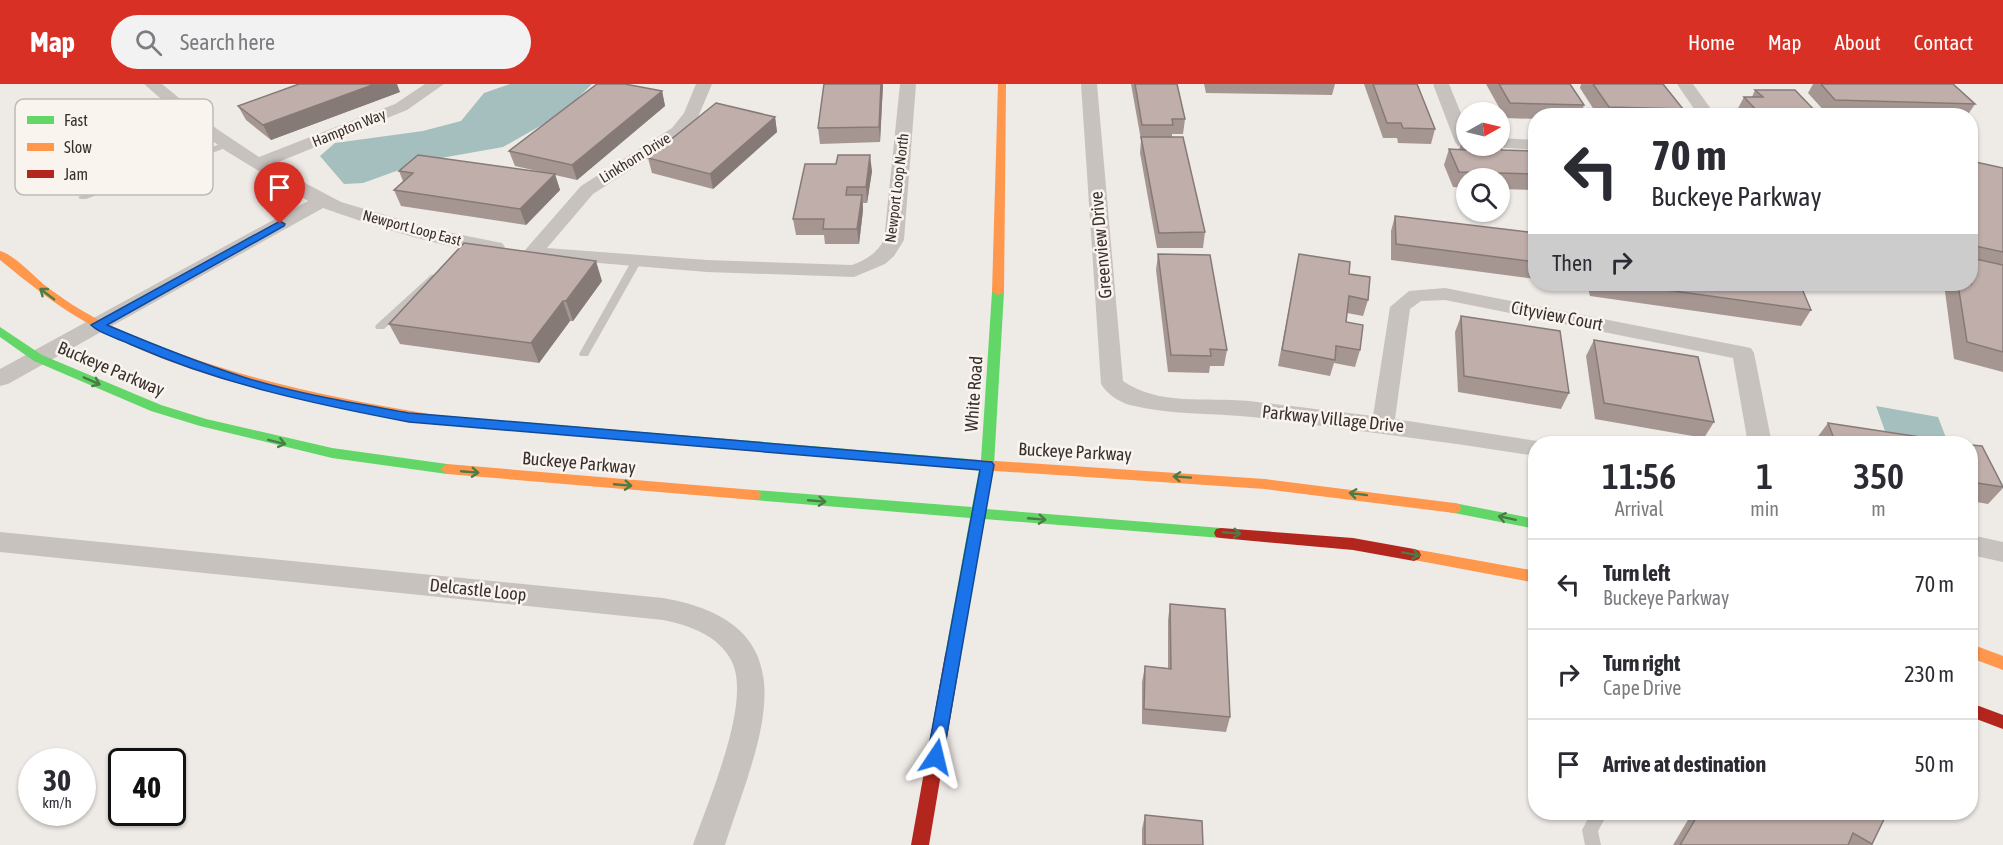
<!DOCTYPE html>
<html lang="en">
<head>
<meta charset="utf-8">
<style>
  :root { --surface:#fff; --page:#f2f2f3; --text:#2b2b33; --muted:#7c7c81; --line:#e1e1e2; --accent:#d93025 }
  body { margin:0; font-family:"Asap Condensed",sans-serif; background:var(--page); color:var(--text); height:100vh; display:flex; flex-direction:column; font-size:22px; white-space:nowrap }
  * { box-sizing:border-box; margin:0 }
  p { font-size:20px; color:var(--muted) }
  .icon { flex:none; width:33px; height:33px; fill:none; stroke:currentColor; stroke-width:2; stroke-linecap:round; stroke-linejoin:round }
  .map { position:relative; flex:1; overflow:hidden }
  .sheet { position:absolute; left:1528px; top:352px; width:450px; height:384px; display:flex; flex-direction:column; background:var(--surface); border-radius:24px; box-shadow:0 2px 4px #0004 }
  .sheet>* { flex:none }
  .banner { position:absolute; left:1528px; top:24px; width:450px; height:183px; border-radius:24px; box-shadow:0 2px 4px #0004; background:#fff; color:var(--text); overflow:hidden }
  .needle { width:39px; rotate:82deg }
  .buttons { position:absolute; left:1456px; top:18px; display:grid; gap:12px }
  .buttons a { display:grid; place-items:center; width:54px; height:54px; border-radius:50%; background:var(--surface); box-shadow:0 2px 4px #0004; font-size:30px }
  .speed { position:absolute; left:18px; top:664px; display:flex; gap:12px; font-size:30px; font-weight:700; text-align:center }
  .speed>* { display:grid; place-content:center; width:78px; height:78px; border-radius:50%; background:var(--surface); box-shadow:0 2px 4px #0004; line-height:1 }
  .speed small { font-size:15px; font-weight:400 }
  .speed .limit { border:3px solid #111; border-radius:9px; background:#fff; color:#111 }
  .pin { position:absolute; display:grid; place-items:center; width:51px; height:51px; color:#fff; margin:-62px -26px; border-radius:50% 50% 50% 0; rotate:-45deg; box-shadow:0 0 6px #0007 }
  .pin .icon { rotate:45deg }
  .me { position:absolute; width:66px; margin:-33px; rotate:10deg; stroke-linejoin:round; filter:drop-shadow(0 0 4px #0008) }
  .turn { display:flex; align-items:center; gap:21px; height:126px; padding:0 24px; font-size:27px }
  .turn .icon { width:78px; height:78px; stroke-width:2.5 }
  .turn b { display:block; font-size:42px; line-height:51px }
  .then { display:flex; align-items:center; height:57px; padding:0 24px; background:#0003; gap:12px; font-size:22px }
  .eta { display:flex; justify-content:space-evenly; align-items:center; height:102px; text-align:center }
  .eta b { font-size:36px; font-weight:600; line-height:42px }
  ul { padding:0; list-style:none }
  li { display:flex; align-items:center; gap:18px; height:90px; padding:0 24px; border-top:2px solid var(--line) }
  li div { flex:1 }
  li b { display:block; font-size:22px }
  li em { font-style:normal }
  header { display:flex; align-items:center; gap:36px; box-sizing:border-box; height:84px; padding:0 30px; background:var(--accent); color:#fff }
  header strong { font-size:28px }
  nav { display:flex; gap:33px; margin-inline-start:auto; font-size:21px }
  .search { width:420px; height:54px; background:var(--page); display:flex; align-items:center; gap:15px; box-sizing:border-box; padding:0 21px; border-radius:33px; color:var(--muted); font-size:22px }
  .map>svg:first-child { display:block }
  .water { fill:#a4bfbd }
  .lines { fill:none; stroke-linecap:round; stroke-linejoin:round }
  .lane { fill:#c8c2bf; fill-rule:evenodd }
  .street { fill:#c8c2bf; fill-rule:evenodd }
  .fast { fill:#63d668; fill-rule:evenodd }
  .slow { fill:#ff974d; fill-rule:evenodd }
  .jam { fill:#b3261e; fill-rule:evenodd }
  .wall { fill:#a59692 }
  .shaded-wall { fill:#867a77 }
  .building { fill:#c0aeaa; stroke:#867a77; stroke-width:1.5 }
  .oneway { stroke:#4c7b48 }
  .route { fill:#1a73e8; stroke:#114b97; stroke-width:1.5 }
  .labels { text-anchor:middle; stroke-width:5; stroke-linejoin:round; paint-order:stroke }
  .far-street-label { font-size:15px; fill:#39302d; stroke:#faf4ef }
  .street-label { font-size:18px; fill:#39302d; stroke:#faf4ef }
  .key { fill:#faf4ef; stroke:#c0b9b5; stroke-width:1.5 }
  .key-label { font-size:16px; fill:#39302d }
</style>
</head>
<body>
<header>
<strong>Map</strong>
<div class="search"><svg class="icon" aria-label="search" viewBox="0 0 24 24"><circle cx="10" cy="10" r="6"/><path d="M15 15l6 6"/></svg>Search here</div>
<nav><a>Home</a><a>Map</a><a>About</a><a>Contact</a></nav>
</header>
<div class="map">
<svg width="2003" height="761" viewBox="0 0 2003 761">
  <rect width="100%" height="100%" fill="#eeeae6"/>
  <g class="water">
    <path d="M510,0H592L563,29L503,63L424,77L363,99L344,100L320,72L335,59L423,47L461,37L484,9Z"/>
    <path d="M1876,322L1938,333L1948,359L1885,347Z"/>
  </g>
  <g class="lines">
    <g class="lane">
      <path d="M228,57L232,60L231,62L86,115H80L78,113Z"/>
      <path d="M636,175L641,178L589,270L588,272H580L579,270L631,178Z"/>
      <path d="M435,190L439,191V195L384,245H376L375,243L376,241L431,191Z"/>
      <path d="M1591,729H1608L1598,747L1601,761H1585L1582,746Z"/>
    </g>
    <g class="street">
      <path d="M144,0H162L217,45L259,73L395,20L425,0H444L407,26L271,81L341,118L432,145L502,159L505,163L502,167C472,175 356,136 323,124L8,300L0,302V285L308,117L226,67L185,36Z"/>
      <path d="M696,0H712L698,33L684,51L593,110L547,164L707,176L852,181C866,176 877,169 884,156L900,0H916L904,156L894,172L885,180L854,193L707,188L526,173L523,169L526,165L581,102L672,44L684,29Z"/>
      <path d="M1081,0H1097L1123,297C1158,322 1207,313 1249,317C1290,322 1331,327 1373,332L1390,223L1409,207L1445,204L1751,264L1754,269L1772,360H1748L1733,274L1445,216L1421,217L1410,225L1395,335L1544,358L1545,360H1536V372C1441,357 1347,345 1252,333C1211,329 1170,331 1130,321C1119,318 1107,310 1101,300Z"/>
      <path d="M1433,0H1449L1467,44V62H1473H1458L1455,58Z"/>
      <path d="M1677,0H1693L1716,32H1699Z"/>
      <path d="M1500,54L1536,56V66L1494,63L1500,62Z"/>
      <path d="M0,448L663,514C818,541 758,658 725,761H693C707,719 752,619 732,578C720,552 689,541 663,536L0,468Z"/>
      <path d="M1971,451L2003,458V478L1971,471Z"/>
    </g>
    <g class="fast">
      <path d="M998,205L1004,208L994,381L986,425L1221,444L1226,445L1228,449L1226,453L1221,454L984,435L961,571L959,576L953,578L947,576L945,571L970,434L754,416L749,415L747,411L749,407L754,406L972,423L979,386L435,339L429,335L435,331L981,376L992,208Z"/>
      <path d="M0,243L42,271L161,321L206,335L332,364L447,380L454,385L447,390L332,374L200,342L151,327L34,277L0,253Z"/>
      <path d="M1454,419L1536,435V445L1449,428L1447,424L1449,420Z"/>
    </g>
    <g class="slow">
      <path d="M998,0H1006L1004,208L998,211L992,208Z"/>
      <path d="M0,167C15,171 34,193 47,203C63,215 83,228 101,237C210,289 317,311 435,331L441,335L435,339C318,320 194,299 89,240C57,222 28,199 0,176Z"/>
      <path d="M981,376L1265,395L1454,419L1459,420L1461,424L1459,428L1454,429L1265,405L981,386L974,381Z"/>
      <path d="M447,380L754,406L759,407L761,411L759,415L754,416L447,390L440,385Z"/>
      <path d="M1414,465L1536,487V499L1409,475L1407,471L1409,467Z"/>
      <path d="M1971,560L2003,572V586L1971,574Z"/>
    </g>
    <g class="jam">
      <path d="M1221,444L1353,454L1414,465L1419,467L1421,471L1419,475L1414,477L1353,466L1221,454L1216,453L1214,449L1216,445Z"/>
      <path d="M953,564L959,566L961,571L929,761H911L945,571L947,566Z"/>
      <path d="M1971,619L2003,631V645L1971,633Z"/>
    </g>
  </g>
  <g class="wall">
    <path d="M824,0H883L880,58L820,60L818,44Z"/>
    <path d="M1131,0H1177L1185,35L1183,50H1172V53L1205,148L1203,164H1157L1140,69L1141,56Z"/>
    <path d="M1204,0H1335L1332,11L1206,9Z"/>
    <path d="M1364,0H1417L1435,45L1431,60L1398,59L1397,54H1383Z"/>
    <path d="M1486,0H1570L1584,21L1580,32H1536V35L1505,34Z"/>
    <path d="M1581,0H1663L1683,25L1680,32H1598L1580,4Z"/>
    <path d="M1813,0H1953L1975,20L1967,32H1861L1827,30L1808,9Z"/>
    <path d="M1755,6L1820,32H1740L1736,28L1744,13H1752Z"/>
    <path d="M662,7L665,22L577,96L555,91L560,106L526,141L401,122L394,106L403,97L399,87L546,89L515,82L509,67Z"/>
    <path d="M400,8L271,56L246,36L238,22Z"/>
    <path d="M775,33L777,48L713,105L652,89L648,74Z"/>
    <path d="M1462,56L1502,66L1528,67L1532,58H1536V106L1500,105V94H1467V104L1453,103L1444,81L1449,65L1459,66Z"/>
    <path d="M1971,77L2003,84V288L1954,275L1944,200H1971Z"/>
    <path d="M872,87L867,119H863V126L859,160H825L824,151H796L793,135Z"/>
    <path d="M1395,132L1536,149V195L1391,176V147Z"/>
    <path d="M1158,170L1227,266L1224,282H1210L1209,289L1168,288L1156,186Z"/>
    <path d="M1299,170L1349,190L1368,216L1363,232L1347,229L1346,238L1360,266L1355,283L1334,279L1330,292L1278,282Z"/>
    <path d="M602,197L573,237H570L539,279L400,260L389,240Z"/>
    <path d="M1587,200H1800L1811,226L1801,242L1590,212Z"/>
    <path d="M1461,232L1569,309L1561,325L1458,308L1455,248Z"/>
    <path d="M1594,256L1714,338L1704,354L1595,335L1586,272Z"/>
    <path d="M1828,339L1966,360H1817L1816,355Z"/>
    <path d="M1971,361L2003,404L1988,420L1971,417Z"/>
    <path d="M1170,520L1230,633L1226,648L1142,640V598L1145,582L1168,584V536Z"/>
    <path d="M1692,729H1887L1872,761H1673Z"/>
    <path d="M1145,731L1203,761H1142V745Z"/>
  </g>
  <g class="shaded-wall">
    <path d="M375,0H397L400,8L271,56L263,41Z"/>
    <path d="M881,0H883L880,58L879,43Z"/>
    <path d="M662,7L665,22L577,96L572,81Z"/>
    <path d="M775,33L777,48L713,105L710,90Z"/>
    <path d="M870,71L872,87L867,119L866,103Z"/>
    <path d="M555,90L560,106L526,141L520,125Z"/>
    <path d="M862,111L863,126L859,160L857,145Z"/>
    <path d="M596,177L602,197L573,237L566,217Z"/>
    <path d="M563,217L570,237L539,279L531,259Z"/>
  </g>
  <g class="building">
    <path d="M299,0H375L263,41L238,22Z"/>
    <path d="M597,0H625L662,7L572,81L509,67Z"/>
    <path d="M824,0H881L879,43L818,44Z"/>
    <path d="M1135,0H1177L1185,35H1172L1173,41H1142Z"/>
    <path d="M1373,0H1417L1435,45L1403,44L1401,39H1387Z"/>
    <path d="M1499,0H1570L1584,21L1510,19Z"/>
    <path d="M1593,0H1663L1683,25L1609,23Z"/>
    <path d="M1821,0H1953L1975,20L1835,16Z"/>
    <path d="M1755,6H1795L1820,32H1775L1772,28H1758L1744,13H1763Z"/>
    <path d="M716,19L775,33L710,90L648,74Z"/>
    <path d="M1141,53H1183L1205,148L1159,149Z"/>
    <path d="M1462,56L1467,57V62H1500L1502,66L1536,67V90L1459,88L1449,65L1466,66Z"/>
    <path d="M1532,58H1536V66Z"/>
    <path d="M418,71L555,90L520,125L394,106L413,89L399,87Z"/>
    <path d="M838,71H870L866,103H847L846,111H862L857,145H823L824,135H793L805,80H836Z"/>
    <path d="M1971,77L2003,84V168L1975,162L1971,121Z"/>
    <path d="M1395,132L1536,149V178L1396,160Z"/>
    <path d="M464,159L596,177L566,217H563L531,259L389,240Z"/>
    <path d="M1158,170L1210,171L1227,266L1210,265L1211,272L1171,271Z"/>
    <path d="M1299,170L1350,178L1349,190L1370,193L1368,216L1349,212L1346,238L1363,241L1360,266L1336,262L1335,276L1282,266Z"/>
    <path d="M1971,174L2003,181V268L1967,258L1958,200H1971Z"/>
    <path d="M1624,200H1800L1811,226Z"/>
    <path d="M1461,232L1560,247L1569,309L1464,292Z"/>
    <path d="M1594,256L1698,273L1714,338L1604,319Z"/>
    <path d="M1828,339L1966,360H1836Z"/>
    <path d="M1971,361L1982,362L2003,403L1971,398Z"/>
    <path d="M1170,520L1225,525L1230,633L1144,625L1145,582L1171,585Z"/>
    <path d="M1699,729H1887L1872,760L1853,749L1848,761H1680Z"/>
    <path d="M1145,731L1202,737L1203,761H1145Z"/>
  </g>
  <defs><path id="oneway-shaft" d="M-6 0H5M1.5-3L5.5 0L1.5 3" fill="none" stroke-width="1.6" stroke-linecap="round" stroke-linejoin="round" transform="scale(1.5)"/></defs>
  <g class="oneway">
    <use href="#oneway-shaft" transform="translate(47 210) rotate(-143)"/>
    <use href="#oneway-shaft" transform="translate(92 297) rotate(24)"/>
    <use href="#oneway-shaft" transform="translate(277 358) rotate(14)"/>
    <use href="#oneway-shaft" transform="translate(470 388) rotate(5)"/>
    <use href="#oneway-shaft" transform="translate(1182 393) rotate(-176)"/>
    <use href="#oneway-shaft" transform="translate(623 401) rotate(5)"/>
    <use href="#oneway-shaft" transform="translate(1358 410) rotate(-173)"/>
    <use href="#oneway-shaft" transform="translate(817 417) rotate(5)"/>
    <use href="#oneway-shaft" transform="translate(1507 434) rotate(-168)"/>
    <use href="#oneway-shaft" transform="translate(1037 435) rotate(5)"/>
    <use href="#oneway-shaft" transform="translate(1232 449) rotate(5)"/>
    <use href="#oneway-shaft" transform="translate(1411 470) rotate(10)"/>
  </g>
  <path class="route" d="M280,137L285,140L284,142L107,241C152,260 197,278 243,293C297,310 354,319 409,329L992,378L994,381L942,678L936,681L930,678L927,673L980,386L409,338C314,320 221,300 132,261C120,255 100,250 91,241Z"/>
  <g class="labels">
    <g class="far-street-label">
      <text transform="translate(349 44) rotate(-22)" y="5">Hampton Way</text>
      <text transform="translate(635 74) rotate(-32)" y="5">Linkhorn Drive</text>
      <text transform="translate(897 104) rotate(-83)" y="5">Newport Loop North</text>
      <text transform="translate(412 144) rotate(15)" y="5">Newport Loop East</text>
    </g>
    <g class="street-label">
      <text transform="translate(1101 161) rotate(-95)" y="6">Greenview Drive</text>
      <text transform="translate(1557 232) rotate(11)" y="6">Cityview Court</text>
      <text transform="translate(111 285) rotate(23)" y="6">Buckeye Parkway</text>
      <text transform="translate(974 310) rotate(-86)" y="6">White Road</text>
      <text transform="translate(1333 335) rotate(6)" y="6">Parkway Village Drive</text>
      <text transform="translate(1075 368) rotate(3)" y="6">Buckeye Parkway</text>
      <text transform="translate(579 379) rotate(5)" y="6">Buckeye Parkway</text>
      <text transform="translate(478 506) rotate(6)" y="6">Delcastle Loop</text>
    </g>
  </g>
  <rect x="15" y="15" width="198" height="96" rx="9" class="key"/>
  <rect x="27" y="32" width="27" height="8" fill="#63d668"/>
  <rect x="27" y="59" width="27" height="8" fill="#ff974d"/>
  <rect x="27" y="86" width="27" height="8" fill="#b3261e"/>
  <g class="key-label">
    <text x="64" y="42">Fast</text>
    <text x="64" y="69">Slow</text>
    <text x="64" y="96">Jam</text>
  </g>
</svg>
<div class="buttons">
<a><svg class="needle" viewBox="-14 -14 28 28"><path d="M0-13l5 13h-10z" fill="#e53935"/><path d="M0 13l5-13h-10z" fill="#7c7c81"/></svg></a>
<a><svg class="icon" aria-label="search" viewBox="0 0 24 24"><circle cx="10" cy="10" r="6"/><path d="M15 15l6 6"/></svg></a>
</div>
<div class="speed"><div>30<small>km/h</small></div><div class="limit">40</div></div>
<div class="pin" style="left:280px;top:140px;background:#d93025"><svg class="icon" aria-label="arrive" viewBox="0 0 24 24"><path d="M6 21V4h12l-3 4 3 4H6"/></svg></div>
<svg class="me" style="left:936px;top:673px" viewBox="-20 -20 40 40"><path d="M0-17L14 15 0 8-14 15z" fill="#1a73e8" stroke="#fff" stroke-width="4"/></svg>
<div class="banner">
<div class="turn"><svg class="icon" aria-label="left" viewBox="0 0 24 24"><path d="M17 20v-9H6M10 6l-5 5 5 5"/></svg><div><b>70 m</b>Buckeye Parkway</div></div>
<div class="then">Then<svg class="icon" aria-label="right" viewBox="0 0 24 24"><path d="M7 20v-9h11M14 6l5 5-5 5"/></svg></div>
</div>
<section class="sheet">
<div class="eta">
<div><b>11:56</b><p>Arrival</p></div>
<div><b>1</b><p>min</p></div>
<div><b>350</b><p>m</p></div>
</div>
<ul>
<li><svg class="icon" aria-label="left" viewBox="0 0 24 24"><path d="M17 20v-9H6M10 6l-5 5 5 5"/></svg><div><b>Turn left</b><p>Buckeye Parkway</p></div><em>70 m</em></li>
<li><svg class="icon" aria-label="right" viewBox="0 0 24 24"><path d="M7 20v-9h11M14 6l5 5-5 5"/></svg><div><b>Turn right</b><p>Cape Drive</p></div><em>230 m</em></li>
<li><svg class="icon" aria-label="arrive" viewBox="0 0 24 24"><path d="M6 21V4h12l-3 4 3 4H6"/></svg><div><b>Arrive at destination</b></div><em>50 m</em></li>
</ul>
</section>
</div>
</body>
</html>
